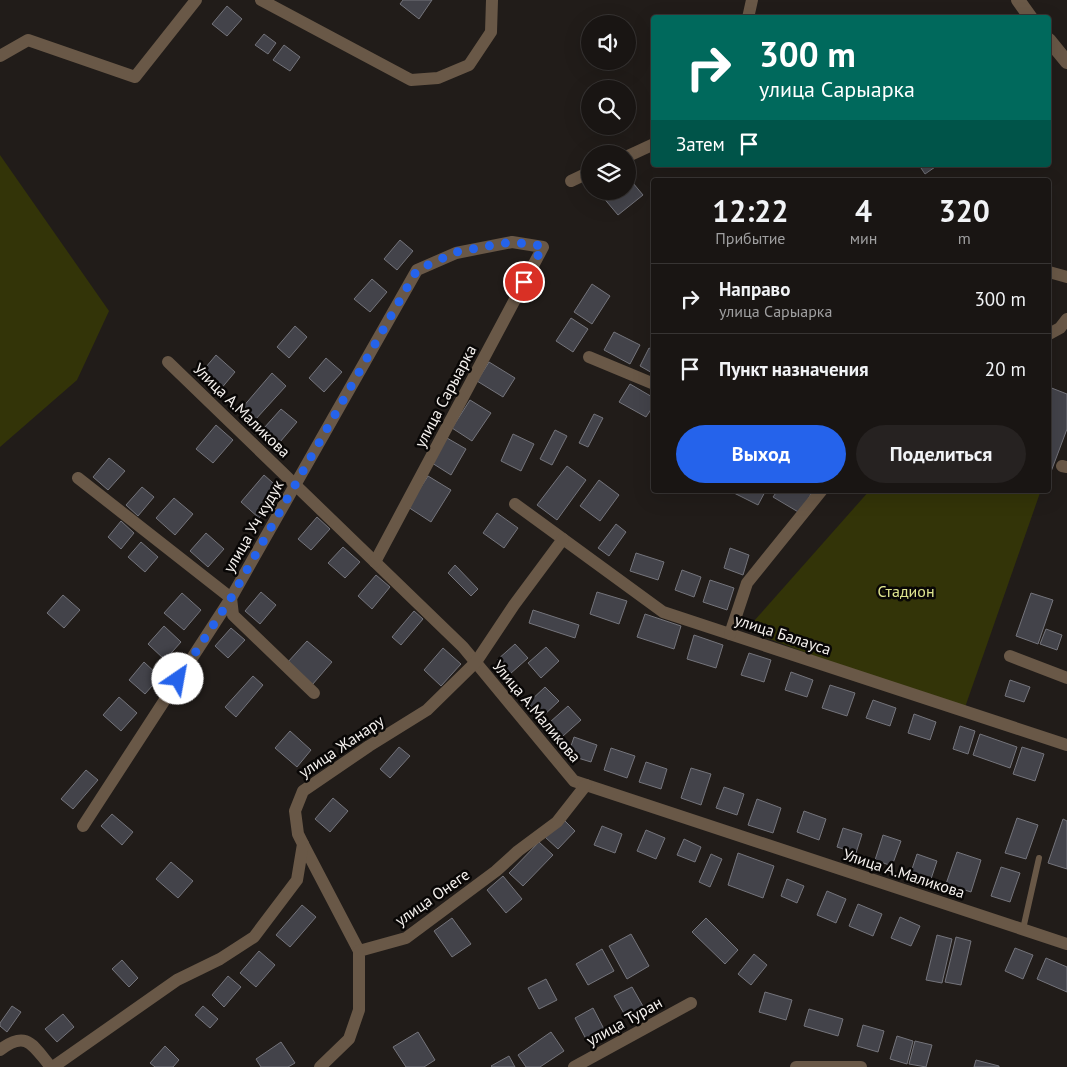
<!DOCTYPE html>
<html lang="ru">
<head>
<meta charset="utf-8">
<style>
  :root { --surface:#191513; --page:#262221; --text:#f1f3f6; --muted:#9f9fa0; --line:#373433; --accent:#2563eb }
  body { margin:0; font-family:"PT Sans",sans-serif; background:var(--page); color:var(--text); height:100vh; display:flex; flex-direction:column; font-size:19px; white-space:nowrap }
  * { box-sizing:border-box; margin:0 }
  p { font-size:16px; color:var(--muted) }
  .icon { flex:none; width:28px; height:28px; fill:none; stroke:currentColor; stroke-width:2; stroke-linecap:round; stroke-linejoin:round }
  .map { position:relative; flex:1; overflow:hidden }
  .sheet { position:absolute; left:651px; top:178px; width:400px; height:315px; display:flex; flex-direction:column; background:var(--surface); border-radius:5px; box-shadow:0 5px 20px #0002,0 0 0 1px var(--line) }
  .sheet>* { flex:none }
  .banner { position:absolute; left:651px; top:15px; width:400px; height:152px; border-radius:5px; box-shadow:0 5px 20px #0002,0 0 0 1px var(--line); background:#00695c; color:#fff; overflow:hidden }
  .fabs { position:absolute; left:581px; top:15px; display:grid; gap:10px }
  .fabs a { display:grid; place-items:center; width:55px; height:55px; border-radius:50%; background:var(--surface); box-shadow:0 5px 20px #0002,0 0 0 1px var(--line); font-size:25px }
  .pin { position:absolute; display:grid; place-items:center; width:42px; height:42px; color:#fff; margin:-21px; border:2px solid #fff; border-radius:50%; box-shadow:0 1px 5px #0007 }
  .me { position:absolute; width:55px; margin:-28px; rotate:33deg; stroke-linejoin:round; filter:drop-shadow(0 0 4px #0008) }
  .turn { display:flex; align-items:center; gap:18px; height:105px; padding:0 25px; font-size:22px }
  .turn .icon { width:65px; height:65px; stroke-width:2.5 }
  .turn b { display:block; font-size:35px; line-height:42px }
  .then { display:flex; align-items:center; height:48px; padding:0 25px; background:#0003; gap:10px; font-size:19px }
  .eta { display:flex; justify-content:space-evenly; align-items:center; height:85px; text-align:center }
  .eta b { font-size:30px; font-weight:600; line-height:35px }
  .button { display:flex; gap:10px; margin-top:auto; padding:10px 25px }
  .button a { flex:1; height:58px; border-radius:30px; background:var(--accent); color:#fff; font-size:20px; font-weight:600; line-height:58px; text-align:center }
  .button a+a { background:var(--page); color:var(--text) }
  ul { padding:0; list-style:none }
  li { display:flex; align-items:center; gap:15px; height:70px; padding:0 25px; border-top:1px solid var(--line) }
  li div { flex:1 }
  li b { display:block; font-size:19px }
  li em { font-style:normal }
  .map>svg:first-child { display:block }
  .green { fill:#333408 }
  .building { fill:#43434a; stroke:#74747b }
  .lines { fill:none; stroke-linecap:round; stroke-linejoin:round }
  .service { stroke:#695847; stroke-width:6 }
  .minor { stroke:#695847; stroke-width:12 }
  .tertiary { stroke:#695847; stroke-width:14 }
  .route { stroke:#2563eb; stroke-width:9; stroke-dasharray:0 16.2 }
  .labels { text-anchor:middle; stroke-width:5; stroke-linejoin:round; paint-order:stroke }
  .street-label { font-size:16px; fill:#f5f1ee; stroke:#090706 }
  .park-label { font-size:16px; fill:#dfe58f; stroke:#090706 }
</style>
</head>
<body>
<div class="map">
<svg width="1067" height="1067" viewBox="0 0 1067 1067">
  <rect width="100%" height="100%" fill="#211c19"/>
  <g class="green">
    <path d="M0,155L109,311L77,380L0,447Z"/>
    <path d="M870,490H1041L963,713L746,630Z"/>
  </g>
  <g class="building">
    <path d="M403,0H432L419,19L400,4Z"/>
    <path d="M227,6L242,19L227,36L212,24Z"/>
    <path d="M264,34L276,43L268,54L255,45Z"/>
    <path d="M284,45L300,57L290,71L273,60Z"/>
    <path d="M919,165H938L925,174Z"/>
    <path d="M628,177L643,195L618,215L602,196L607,191H628Z"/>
    <path d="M400,240L413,251L397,270L384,259Z"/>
    <path d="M372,279L387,292L370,312L354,299Z"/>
    <path d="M592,284L610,296L592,324L574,312Z"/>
    <path d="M571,318L588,329L573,352L556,341Z"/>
    <path d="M295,326L307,337L289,358L277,347Z"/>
    <path d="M614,332L640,345L630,364L604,350Z"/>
    <path d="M649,348L654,350V374L640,366Z"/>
    <path d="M216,355L235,372L220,390L201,373Z"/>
    <path d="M326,358L342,372L324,392L309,378Z"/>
    <path d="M489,362L515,378L503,397L477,381Z"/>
    <path d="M272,373L286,386L255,420L242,408Z"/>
    <path d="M630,384L654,398V405L646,417L619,402Z"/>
    <path d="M1049,387L1067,394V429L1049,477Z"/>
    <path d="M470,400L491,413L472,441L452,428Z"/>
    <path d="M281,409L297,422L280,442L264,428Z"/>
    <path d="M594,414L603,418L588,447L579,443Z"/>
    <path d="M216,425L233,440L213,463L196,449Z"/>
    <path d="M555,430L567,436L552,465L540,459Z"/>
    <path d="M513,434L534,444L521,471L501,461Z"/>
    <path d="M447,438L466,449L451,475L432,463Z"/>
    <path d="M109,458L125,471L108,490L93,477Z"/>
    <path d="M567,466L586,480L557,520L537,505Z"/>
    <path d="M264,475L282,491L259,518L241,502Z"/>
    <path d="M428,476L451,490L431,522L408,507Z"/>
    <path d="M599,480L619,495L600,521L580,506Z"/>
    <path d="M142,487L154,497L138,516L126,505Z"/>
    <path d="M732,490H766L758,505L732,492Z"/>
    <path d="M778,490H804L811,494L800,513L773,497Z"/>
    <path d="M174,498L193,514L175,535L156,518Z"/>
    <path d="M497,513L518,528L504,548L483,533Z"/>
    <path d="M317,517L330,529L311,550L298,539Z"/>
    <path d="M121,521L134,533L121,549L108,537Z"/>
    <path d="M616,524L626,532L609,556L598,548Z"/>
    <path d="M206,533L224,549L208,567L190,551Z"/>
    <path d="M141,542L158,557L145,572L128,557Z"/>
    <path d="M343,547L360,562L345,578L328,563Z"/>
    <path d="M730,548L749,555L743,575L724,568Z"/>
    <path d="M636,553L664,562L658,580L630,571Z"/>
    <path d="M455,565L478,589L471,596L448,573Z"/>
    <path d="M682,570L701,577L694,597L675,590Z"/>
    <path d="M376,575L390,587L372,609L358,596Z"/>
    <path d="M710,580L734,588L727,610L703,602Z"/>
    <path d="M261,592L276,605L260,624L245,611Z"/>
    <path d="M597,592L627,601L619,624L590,614Z"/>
    <path d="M182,593L201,610L184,630L164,613Z"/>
    <path d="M1031,593L1053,600L1038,644L1016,636Z"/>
    <path d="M63,595L80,610L64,628L47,613Z"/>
    <path d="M533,610L579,625L575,638L529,623Z"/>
    <path d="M414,611L423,619L401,645L392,637Z"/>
    <path d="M645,614L681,626L674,649L637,637Z"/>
    <path d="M164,626L181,642L165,660L148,644Z"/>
    <path d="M231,628L245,640L228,658L215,646Z"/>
    <path d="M1046,629L1062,635L1057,650L1040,644Z"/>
    <path d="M694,635L723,645L716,668L687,659Z"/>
    <path d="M307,641L332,662L312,685L287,663Z"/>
    <path d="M515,644L528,658L510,674L497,660Z"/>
    <path d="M546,647L559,661L541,678L528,663Z"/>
    <path d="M443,648L461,664L441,686L424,670Z"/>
    <path d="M749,653L771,660L764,682L741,675Z"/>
    <path d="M144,662L160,677L145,694L129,680Z"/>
    <path d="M791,672L813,680L807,697L785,690Z"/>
    <path d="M253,676L263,685L236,717L225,707Z"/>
    <path d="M1010,680L1030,687L1024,702L1005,696Z"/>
    <path d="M830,685L855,693L847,716L822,708Z"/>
    <path d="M545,687L559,701L541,718L528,703Z"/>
    <path d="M119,697L137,713L121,731L103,715Z"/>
    <path d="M873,700L896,708L890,726L866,718Z"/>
    <path d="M568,706L581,720L563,736L550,722Z"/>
    <path d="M914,714L936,722L930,740L908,733Z"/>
    <path d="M960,726L975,731L968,754L953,749Z"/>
    <path d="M290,731L311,750L297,767L275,748Z"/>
    <path d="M980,734L1017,747L1010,768L973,755Z"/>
    <path d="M574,737L597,745L591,762L568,755Z"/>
    <path d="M399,747L410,756L390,778L380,769Z"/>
    <path d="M1022,747L1044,754L1035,781L1013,774Z"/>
    <path d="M611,748L635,756L627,778L604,770Z"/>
    <path d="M646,762L667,769L661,789L639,782Z"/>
    <path d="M691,768L711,774L701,805L681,798Z"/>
    <path d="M86,770L98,780L73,809L61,799Z"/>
    <path d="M724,787L744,794L737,815L716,808Z"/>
    <path d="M333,798L348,811L330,832L315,819Z"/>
    <path d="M757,799L781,808L773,833L748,825Z"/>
    <path d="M804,811L826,819L819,840L797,832Z"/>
    <path d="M112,814L133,832L122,845L101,826Z"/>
    <path d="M1017,818L1038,825L1026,859L1005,853Z"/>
    <path d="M563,819L575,831L558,849L545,837Z"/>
    <path d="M1063,819L1067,821V869L1048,863Z"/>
    <path d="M602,826L622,834L615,853L594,845Z"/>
    <path d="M843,828L862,834L856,853L837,847Z"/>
    <path d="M646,830L665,838L656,859L637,851Z"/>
    <path d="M883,835L901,841L892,866L875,860Z"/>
    <path d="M684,839L701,847L695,862L677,855Z"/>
    <path d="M539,842L553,855L523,886L509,873Z"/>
    <path d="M957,852L981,860L971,892L946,884Z"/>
    <path d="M738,853L774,866L763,898L728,885Z"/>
    <path d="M711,854L722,859L710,887L699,882Z"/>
    <path d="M917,854L937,861L931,879L911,872Z"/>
    <path d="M171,862L193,881L178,898L156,879Z"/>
    <path d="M1001,867L1020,873L1010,902L991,896Z"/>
    <path d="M503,876L522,899L506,913L487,890Z"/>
    <path d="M787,879L804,886L797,903L781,896Z"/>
    <path d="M827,891L846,899L836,923L817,915Z"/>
    <path d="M858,904L882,914L873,936L849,926Z"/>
    <path d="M302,905L316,917L290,947L276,935Z"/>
    <path d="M900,917L920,926L911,946L891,938Z"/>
    <path d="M452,918L471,944L452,957L434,931Z"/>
    <path d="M706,918L738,950L725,964L692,932Z"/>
    <path d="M631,934L649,966L627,979L609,946Z"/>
    <path d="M937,935L952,939L942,983L926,980Z"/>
    <path d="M956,937L971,941L961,985L945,982Z"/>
    <path d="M1015,948L1033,955L1023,979L1005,971Z"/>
    <path d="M602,949L614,971L588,985L576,964Z"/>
    <path d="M259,951L275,965L256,987L240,973Z"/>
    <path d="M754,954L767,965L751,985L738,974Z"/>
    <path d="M1046,958L1067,967V992L1037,979Z"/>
    <path d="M122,960L138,978L129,987L112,969Z"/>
    <path d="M228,976L241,987L224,1007L212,995Z"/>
    <path d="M546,979L557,1000L539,1009L528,988Z"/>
    <path d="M632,987L644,1008L626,1017L614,996Z"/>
    <path d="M765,992L792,1000L786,1020L759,1012Z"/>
    <path d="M12,1006L21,1012L7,1032L0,1026V1023Z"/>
    <path d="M203,1006L218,1019L210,1028L195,1015Z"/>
    <path d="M593,1008L604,1029L586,1039L575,1018Z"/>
    <path d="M809,1009L843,1019L838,1036L804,1026Z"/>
    <path d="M63,1014L74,1027L57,1042L45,1029Z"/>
    <path d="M863,1025L884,1031L878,1052L857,1046Z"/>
    <path d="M418,1032L435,1060L424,1067H406L393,1047Z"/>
    <path d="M551,1032L564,1051L540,1067H526L518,1055Z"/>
    <path d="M897,1036L913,1041L907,1064L890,1059Z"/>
    <path d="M915,1041L932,1045L926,1067L909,1064Z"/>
    <path d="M281,1042L295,1063L288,1067H261L256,1059Z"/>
    <path d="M165,1046L179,1060L173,1067H155L150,1063Z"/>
    <path d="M509,1056L515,1067H492L491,1066Z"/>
    <path d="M976,1060L999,1066V1067H974Z"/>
  </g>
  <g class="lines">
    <path class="service" d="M1023,929L1039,858"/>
    <g class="minor">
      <path d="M261,0L411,80L438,78L469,65L491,32L492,0"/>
      <path d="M748,18L752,0"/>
      <path d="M0,56L28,40L135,77L196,0"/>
      <path d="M628,156L654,144"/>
      <path d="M571,181L590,172"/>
      <path d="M1049,272L1067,277"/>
      <path d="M1049,334L1060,328L1067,319"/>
      <path d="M589,357L654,384"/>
      <path d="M168,362L463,647L574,781L1067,944"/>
      <path d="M1062,466L1067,467"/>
      <path d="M78,478L231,598L233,615L314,693"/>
      <path d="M515,504L663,612L1067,745"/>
      <path d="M730,634L747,583L822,490"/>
      <path d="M1010,656L1067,678"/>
      <path d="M83,826L231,598L417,270L456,253L512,242L543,247L375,562"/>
      <path d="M303,844L359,951"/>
      <path d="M0,1050C27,1029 33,1046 51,1067"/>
      <path d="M53,1067L177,980L220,959L254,937L297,880L303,844L298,834L295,811L303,791L369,746L427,710L476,662L514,605L563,539"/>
      <path d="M320,1067L349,1039L359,1010V951L406,938L496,871L518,851L557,822L586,785"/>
      <path d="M574,1067L691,1003"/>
      <path d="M796,1067H861"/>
    </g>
    <g class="tertiary">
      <path d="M1018,0L1031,18"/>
      <path d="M1049,40L1067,62"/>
    </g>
  </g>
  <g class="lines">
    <path class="route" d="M178,679L231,598L417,270L456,252L494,245L512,242L543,246L524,282"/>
  </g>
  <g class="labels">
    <g class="street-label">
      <text transform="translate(445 396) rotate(-62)" y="6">улица Сарыарка</text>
      <text transform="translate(242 410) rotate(44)" y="6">Улица А.Маликова</text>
      <text transform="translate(253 526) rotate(-60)" y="6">улица Уч кудук</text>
      <text transform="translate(783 634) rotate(18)" y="6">улица Балауса</text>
      <text transform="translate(537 711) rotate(50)" y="6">Улица А.Маликова</text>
      <text transform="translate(341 746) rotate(-34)" y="6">улица Жанару</text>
      <text transform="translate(904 873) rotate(18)" y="6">Улица А.Маликова</text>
      <text transform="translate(432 897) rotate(-35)" y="6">улица Онеге</text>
      <text transform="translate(624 1021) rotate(-29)" y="6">улица Туран</text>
    </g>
    <g class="park-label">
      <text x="906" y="597">Стадион</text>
    </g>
  </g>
</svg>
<div class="fabs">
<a><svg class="icon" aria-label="sound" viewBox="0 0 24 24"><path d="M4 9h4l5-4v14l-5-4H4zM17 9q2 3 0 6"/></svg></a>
<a><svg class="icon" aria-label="search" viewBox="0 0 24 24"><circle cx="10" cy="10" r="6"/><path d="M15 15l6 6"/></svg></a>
<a><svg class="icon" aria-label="layers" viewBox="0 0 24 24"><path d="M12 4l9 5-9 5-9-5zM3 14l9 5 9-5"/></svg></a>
</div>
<div class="pin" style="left:524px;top:282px;background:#d93025"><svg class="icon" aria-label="arrive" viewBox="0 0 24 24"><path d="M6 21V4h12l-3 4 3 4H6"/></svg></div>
<svg class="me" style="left:178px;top:679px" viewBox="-20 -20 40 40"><circle r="19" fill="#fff"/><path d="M0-13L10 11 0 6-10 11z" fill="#2563eb"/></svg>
<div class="banner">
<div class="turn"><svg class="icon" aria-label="right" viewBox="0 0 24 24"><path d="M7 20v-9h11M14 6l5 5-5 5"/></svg><div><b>300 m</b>улица Сарыарка</div></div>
<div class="then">Затем<svg class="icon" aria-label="arrive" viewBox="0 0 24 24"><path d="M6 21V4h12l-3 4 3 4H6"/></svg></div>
</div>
<section class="sheet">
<div class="eta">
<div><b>12:22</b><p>Прибытие</p></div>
<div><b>4</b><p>мин</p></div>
<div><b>320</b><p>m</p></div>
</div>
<ul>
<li><svg class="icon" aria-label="right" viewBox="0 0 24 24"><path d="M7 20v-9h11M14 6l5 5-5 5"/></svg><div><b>Направо</b><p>улица Сарыарка</p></div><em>300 m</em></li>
<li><svg class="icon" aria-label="arrive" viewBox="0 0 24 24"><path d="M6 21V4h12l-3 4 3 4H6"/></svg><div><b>Пункт назначения</b></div><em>20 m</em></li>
</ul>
<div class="button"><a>Выход</a><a>Поделиться</a></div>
</section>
</div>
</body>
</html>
